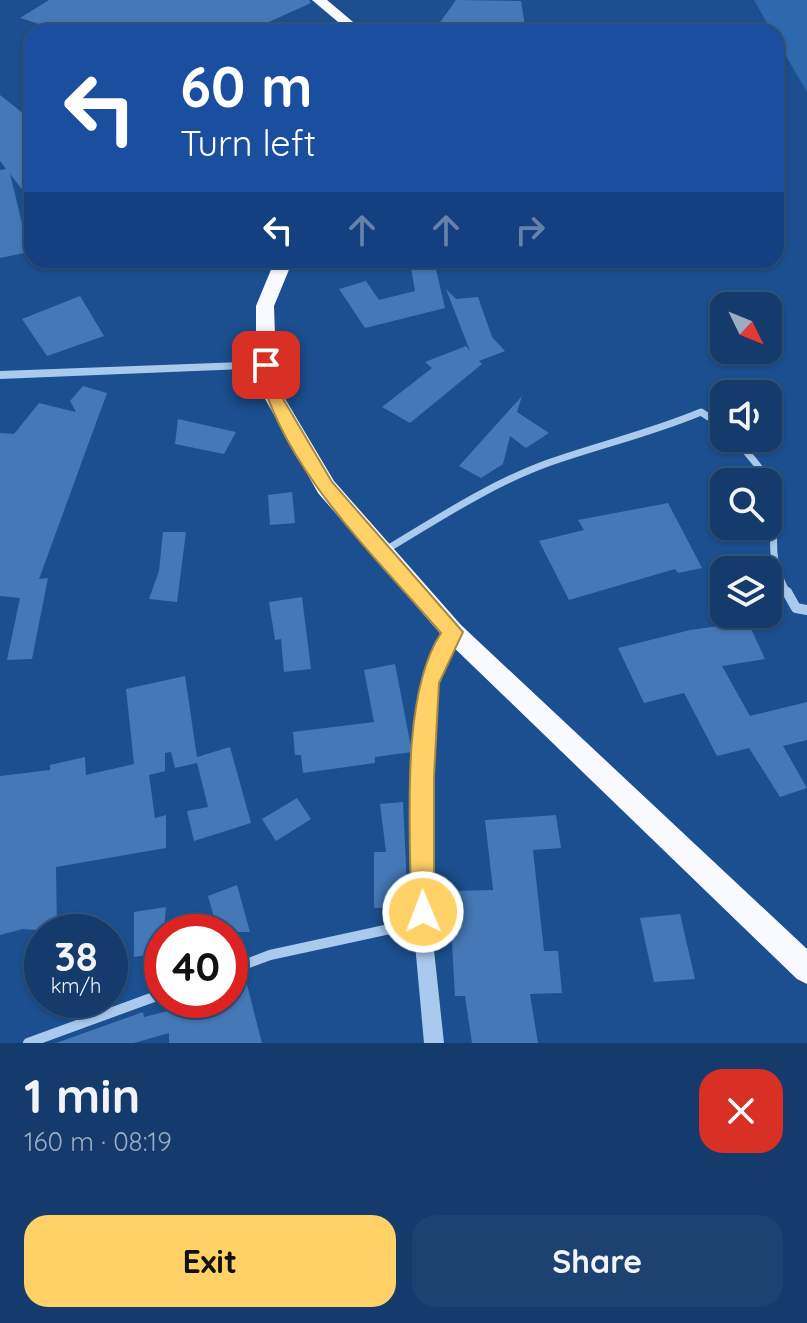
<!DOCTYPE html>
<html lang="en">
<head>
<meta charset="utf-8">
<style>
  :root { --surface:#143b6b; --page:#1d4271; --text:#f1f3f6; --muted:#9dadc1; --line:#33557e; --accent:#ffd166 }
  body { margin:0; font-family:Quicksand,sans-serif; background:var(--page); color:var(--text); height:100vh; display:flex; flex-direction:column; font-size:30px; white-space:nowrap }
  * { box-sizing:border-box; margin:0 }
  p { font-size:26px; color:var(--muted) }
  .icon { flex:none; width:44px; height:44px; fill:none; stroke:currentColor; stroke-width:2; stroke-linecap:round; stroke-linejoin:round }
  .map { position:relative; height:1043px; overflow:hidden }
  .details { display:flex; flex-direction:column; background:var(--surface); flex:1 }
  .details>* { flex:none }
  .hud { position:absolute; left:24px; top:24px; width:760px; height:244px; border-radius:24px; box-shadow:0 2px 6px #0004,0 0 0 2px var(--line); background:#1a4fa0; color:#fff; overflow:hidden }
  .needle { width:52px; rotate:133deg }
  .tools { position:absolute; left:710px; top:292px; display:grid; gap:16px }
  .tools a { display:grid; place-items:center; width:72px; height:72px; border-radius:16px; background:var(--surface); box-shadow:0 2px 6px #0004,0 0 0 2px var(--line); font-size:40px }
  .speed { position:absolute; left:24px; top:914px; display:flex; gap:16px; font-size:40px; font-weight:700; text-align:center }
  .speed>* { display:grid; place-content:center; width:104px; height:104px; border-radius:50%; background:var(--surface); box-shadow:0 2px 6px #0004,0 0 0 2px var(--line); line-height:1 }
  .speed small { font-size:20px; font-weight:400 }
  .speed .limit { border:12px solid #d22; background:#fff; color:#111 }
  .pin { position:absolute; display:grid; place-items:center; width:68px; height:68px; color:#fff; margin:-34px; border-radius:16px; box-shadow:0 4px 12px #0006 }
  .me { position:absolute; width:88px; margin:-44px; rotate:359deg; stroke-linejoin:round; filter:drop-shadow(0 0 6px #0008) }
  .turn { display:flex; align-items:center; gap:28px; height:168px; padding:0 24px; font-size:36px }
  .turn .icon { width:104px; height:104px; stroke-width:2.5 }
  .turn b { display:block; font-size:56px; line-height:68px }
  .lanes { display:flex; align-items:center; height:76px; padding:0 24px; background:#0003; justify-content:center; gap:40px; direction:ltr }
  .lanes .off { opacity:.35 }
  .round { display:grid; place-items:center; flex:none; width:84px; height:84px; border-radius:24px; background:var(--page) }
  .head { display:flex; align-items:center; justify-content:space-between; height:136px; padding:0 24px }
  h1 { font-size:48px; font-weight:700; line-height:60px }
  .primary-button { display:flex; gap:16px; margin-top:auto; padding:16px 24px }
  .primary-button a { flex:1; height:92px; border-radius:24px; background:var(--accent); color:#111; font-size:32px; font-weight:700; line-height:92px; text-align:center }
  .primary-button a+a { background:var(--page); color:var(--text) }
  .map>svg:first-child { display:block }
  .green { fill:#2e69ad }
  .building { fill:#4478b7 }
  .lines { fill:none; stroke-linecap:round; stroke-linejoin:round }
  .minor-far1 { stroke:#a9c9ee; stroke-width:7 }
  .minor { stroke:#a9c9ee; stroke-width:10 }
  .tertiary { fill:#a9c9ee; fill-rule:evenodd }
  .trunk { fill:#f8faff; fill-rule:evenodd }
  .route { fill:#ffd166; stroke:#a68842; stroke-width:2 }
</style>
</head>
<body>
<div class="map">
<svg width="807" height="1043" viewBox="0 0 807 1043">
  <rect width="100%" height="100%" fill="#1b4f8f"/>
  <path class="green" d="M754,0H807V92L776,39V32H772Z"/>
  <g class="building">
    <path d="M49,0H309L311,3L247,32H64L20,18Z"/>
    <path d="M456,0L521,1L526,32H433Z"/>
    <path d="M0,95L24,114L32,126V140L25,142L32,154V202L10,174L29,252L0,258V170L6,169L0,161Z"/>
    <path d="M434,261L445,308L365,328L339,289L366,281L379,300L415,291L410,263Z"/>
    <path d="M446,289L456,299L478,297L492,337L505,351L479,361L482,364L410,423L382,407L432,368L425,362L466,346L470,351Z"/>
    <path d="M80,296L104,336L47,356L22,319Z"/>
    <path d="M83,386L107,393L39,579L48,578L32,659L7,660L20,598L0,596V433L14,434L39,403L76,412L70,401Z"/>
    <path d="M522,396L517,412L549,433L526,448L510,436L503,464L481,478L459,466Z"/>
    <path d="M178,419L236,432L224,454L175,444Z"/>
    <path d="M292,492L295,523L270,525L268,495Z"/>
    <path d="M668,503L702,568L678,573L675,569L569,600L539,541L584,530L578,520Z"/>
    <path d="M163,532H186L177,602L149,599L159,571Z"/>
    <path d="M302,597L311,669L284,672L281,639L275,640L269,602Z"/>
    <path d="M748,622L765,659L722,666L750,716L807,702V740L783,746L807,788L780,797L749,748L717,756L684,693L644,703L618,648L690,630Z"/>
    <path d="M395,664L412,752L375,757V763L303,773L301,755H295L293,732L374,722L364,670Z"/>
    <path d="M185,676L197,757L230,747L251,823L194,841L187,811L208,807L197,763L175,768L171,752L165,753V771L149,775L155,818L166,815V848L56,867L57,932L23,929L0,935V776L50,770V765L85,757L86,775L134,764L126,689Z"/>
    <path d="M297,798L311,819L276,841L262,819Z"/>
    <path d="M403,802L408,907L374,908V852H386L380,804Z"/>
    <path d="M556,815L561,848L533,850L544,951H558L562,993L530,994L538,1043H472L465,996H455L449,891L493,890L485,820Z"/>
    <path d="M237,885L250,932H218L208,896Z"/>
    <path d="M166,907L162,953L134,957V912Z"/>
    <path d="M680,914L695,979L654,982L640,918Z"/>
    <path d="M244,973L262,1043H169V1033L134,1043H56L143,1012L144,1017L212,1000H230V978Z"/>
  </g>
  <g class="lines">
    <g class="minor-far1">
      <path d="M735,438C745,452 763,468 769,484C784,523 760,547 788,594"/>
      <path d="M384,551C436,520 490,484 548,463C599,445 651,433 701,412L724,427"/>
    </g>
    <g class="minor">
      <path d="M787,592L796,608L807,610"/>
      <path d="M230,970L270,955L422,922"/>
      <path d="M28,1043L162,994"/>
    </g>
    <g class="tertiary">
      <path d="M266,361L270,362L272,365L270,368L0,379V371Z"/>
      <path d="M453,626L458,628L461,632L448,653L437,683L431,777V922L444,1043H424L413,922L415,777L421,683L436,646L448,628Z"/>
    </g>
    <g class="trunk">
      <path d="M312,0H327L365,32H350Z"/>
      <path d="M275,260H293L274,306L276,365L284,397L334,481L461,625L807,949V984L797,979L445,639L318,493L264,397L256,365V306Z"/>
    </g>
  </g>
  <path class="route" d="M266,360L274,365L282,397L332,482L463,632L439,683L434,777V912L431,920L423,924L414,920L411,912C411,835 399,697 441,633C374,555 281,468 258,365Z"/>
</svg>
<div class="tools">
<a><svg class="needle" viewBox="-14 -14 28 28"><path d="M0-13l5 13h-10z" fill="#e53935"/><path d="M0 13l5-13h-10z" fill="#9dadc1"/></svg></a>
<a><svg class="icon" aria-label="sound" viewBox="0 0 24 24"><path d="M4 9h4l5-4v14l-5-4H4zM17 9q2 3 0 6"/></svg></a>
<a><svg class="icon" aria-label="search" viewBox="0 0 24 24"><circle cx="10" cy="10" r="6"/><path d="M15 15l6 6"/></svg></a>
<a><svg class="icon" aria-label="layers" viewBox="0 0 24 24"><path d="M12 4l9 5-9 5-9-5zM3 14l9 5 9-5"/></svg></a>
</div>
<div class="speed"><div>38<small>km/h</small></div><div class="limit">40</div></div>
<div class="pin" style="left:266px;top:365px;background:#d93025"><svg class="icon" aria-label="arrive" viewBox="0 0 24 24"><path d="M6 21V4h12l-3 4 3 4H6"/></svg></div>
<svg class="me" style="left:423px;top:912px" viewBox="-20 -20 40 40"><circle r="17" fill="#ffd166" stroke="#fff" stroke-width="3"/><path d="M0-11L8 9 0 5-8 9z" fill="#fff"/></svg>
<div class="hud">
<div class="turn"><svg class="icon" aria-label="left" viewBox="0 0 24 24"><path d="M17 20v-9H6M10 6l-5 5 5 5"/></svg><div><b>60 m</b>Turn left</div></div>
<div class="lanes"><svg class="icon" aria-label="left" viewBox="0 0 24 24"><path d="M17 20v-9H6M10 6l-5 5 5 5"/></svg><svg class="icon off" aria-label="ahead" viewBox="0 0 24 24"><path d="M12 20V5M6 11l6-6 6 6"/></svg><svg class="icon off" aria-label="ahead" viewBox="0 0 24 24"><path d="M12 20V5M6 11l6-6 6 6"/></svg><svg class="icon off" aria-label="right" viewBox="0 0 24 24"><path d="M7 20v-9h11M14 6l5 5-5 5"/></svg></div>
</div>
</div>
<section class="details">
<div class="head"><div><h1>1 min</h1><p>160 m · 08:19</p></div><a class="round" style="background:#d93025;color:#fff"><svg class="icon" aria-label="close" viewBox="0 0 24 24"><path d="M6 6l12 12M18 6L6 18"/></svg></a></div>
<div class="primary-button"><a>Exit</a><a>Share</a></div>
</section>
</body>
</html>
